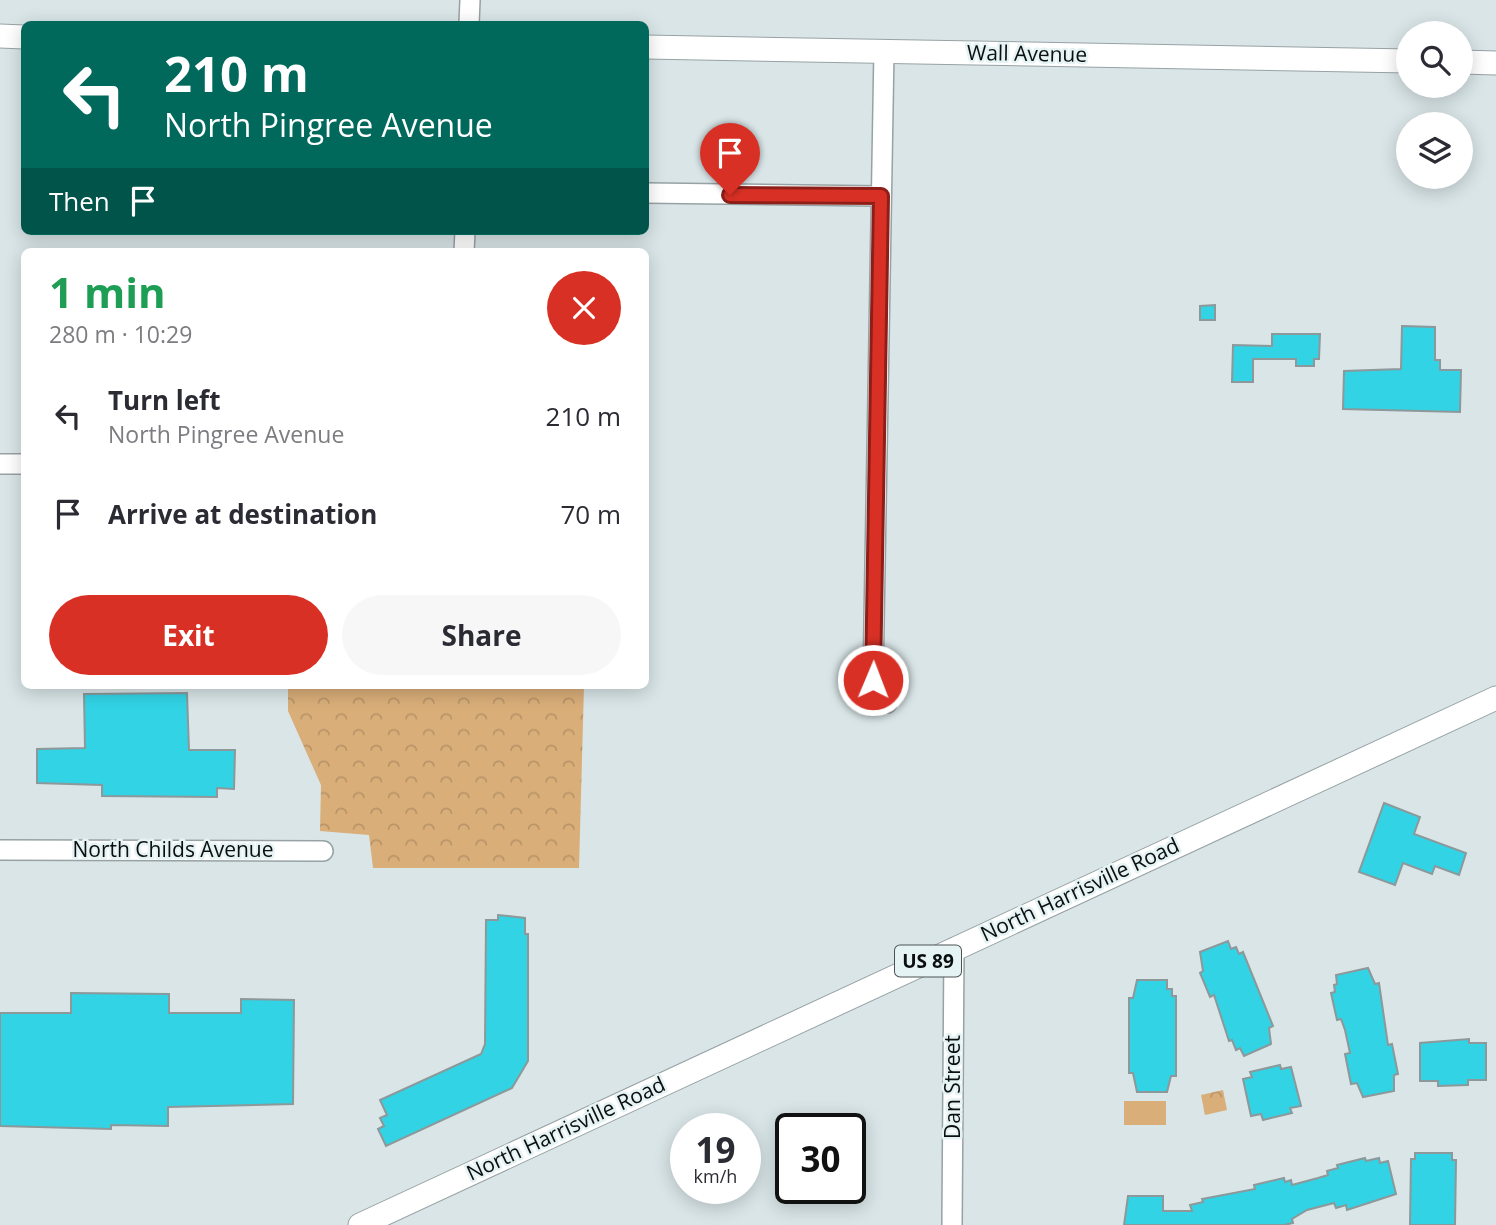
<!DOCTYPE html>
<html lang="en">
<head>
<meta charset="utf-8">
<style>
  :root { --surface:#fff; --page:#f7f7f7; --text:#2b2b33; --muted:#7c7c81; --accent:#d93025 }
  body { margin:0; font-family:"Open Sans",sans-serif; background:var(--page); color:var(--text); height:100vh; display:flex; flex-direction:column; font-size:26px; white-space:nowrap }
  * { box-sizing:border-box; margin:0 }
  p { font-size:23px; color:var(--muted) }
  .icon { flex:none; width:38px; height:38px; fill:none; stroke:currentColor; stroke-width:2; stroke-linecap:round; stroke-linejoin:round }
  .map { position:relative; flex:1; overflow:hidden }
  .details { position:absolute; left:21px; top:248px; width:628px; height:441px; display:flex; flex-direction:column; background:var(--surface); border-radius:10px; box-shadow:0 4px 18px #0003 }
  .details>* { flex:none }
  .guide { position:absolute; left:21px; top:21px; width:628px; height:214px; border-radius:10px; box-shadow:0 4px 18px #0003; background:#00695c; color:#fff; overflow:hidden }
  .tools { position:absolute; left:1396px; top:21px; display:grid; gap:14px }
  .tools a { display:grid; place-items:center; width:77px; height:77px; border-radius:50%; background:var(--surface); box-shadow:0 4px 18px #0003; font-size:35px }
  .speed { position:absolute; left:670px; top:1113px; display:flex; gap:14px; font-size:35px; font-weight:700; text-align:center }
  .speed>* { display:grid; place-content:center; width:91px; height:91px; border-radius:50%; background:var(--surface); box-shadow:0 4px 18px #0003; line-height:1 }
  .speed small { font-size:18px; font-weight:400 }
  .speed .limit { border:4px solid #111; border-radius:10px; background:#fff; color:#111 }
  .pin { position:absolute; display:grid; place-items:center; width:60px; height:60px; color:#fff; margin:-72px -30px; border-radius:50% 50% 50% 0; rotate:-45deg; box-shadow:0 0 7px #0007 }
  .pin .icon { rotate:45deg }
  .me { position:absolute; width:77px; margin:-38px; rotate:1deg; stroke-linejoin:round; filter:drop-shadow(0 0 5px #0008) }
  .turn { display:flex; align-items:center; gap:24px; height:147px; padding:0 28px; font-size:32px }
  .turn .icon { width:91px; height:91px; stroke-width:2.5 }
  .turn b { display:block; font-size:49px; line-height:60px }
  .then { display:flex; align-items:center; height:66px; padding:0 28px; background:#0003; gap:14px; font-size:26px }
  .round { display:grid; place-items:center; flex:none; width:74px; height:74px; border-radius:37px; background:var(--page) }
  .overview { display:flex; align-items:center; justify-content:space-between; height:119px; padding:0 28px }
  h1 { font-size:42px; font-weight:700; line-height:52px; color:#1e9e55 }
  .cta { display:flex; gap:14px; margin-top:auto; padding:14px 28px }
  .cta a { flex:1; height:80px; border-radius:42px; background:var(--accent); color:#fff; font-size:28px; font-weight:700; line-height:80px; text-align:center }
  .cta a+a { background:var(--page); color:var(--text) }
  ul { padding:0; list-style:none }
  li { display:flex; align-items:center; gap:21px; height:98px; padding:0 28px }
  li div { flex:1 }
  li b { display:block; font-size:26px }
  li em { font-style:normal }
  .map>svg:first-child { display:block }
  .grass { fill:#d9ae79 }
  .park { fill:url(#park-crowns) }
  .building { fill:#31d3e5; stroke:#8c9899; stroke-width:2 }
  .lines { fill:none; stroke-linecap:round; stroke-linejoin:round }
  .minor-casing { stroke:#97a2a4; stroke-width:22 }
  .major-casing { stroke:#97a2a4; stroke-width:25 }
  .minor { stroke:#fff; stroke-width:19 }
  .major { stroke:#fff; stroke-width:23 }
  .route-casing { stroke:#8d1f18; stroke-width:18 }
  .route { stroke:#d93025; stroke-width:12 }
  .labels { text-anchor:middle; stroke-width:5; stroke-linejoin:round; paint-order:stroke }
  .shield { fill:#e6f3f4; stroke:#4d5354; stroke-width:2 }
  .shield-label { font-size:19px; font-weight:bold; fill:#0b0f10 }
  .street-label { font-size:21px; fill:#0b0f10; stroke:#e6f3f4 }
</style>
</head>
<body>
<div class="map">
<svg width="1496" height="1225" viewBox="0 0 1496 1225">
  <defs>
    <pattern id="park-crowns" width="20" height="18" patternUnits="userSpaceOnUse" patternTransform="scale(1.75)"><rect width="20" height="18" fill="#d9ae79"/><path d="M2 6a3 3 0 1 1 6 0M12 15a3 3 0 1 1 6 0" fill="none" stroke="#b99468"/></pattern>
  </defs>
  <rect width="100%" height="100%" fill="#d9e5e7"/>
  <rect class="grass" x="1124" y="1101" width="42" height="24"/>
  <g class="park">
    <path d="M288,686H584L579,868H373L369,835L320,831L321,785L288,711Z"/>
    <path d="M1223,1090L1227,1110L1205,1115L1201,1095Z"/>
  </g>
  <g class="building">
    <path d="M1215,305V320H1200V306Z"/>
    <path d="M1402,326L1435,327V360H1440V370H1461L1460,412L1343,409L1344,371L1401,369Z"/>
    <path d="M1272,334H1320L1319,359H1314V366H1296V359H1253V382H1232L1233,345L1272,346Z"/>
    <path d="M187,693L189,750H235L234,789L217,788V797L102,796V785L37,783V749L85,748L84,694Z"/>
    <path d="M1384,803L1420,817L1414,834L1466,853L1459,875L1435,866L1432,874L1403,863L1395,885L1359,872Z"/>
    <path d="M498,915L525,918V934H528V1061L512,1088L386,1146L378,1129L384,1126L380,1118L387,1115L380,1100L481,1054L485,1044L486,920H498Z"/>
    <path d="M1228,941L1231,949L1236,947L1239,954L1243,952L1273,1026L1269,1028L1271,1044L1244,1056L1240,1048L1236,1050L1232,1040L1229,1041L1214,995L1210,997L1200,973L1203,971L1200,952Z"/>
    <path d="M1368,968L1375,984L1379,983L1388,1045L1392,1044L1398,1074L1394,1075V1091L1363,1097L1357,1083L1351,1084L1345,1054L1350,1053L1345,1030L1341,1019L1337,1020L1331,993L1335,992L1334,985L1337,984L1336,975Z"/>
    <path d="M1137,980H1167V989H1172V996H1176V1076H1171L1167,1092H1137L1133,1073H1129V998H1133Z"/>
    <path d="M71,993L169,994V1013H241V999L294,1000L293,1104L168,1107V1126L111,1125V1129L0,1126V1013H71Z"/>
    <path d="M1469,1039V1043H1486V1080H1468V1085L1438,1086V1081H1420V1043Z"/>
    <path d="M1280,1065L1281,1069L1291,1067L1301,1106L1290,1108L1292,1113L1263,1120L1261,1114L1251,1116L1243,1079L1252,1077L1250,1072Z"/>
    <path d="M1415,1153H1452V1160H1456L1455,1225H1410L1411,1159H1415Z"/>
    <path d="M1365,1158L1366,1161L1379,1158L1380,1163L1388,1161L1396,1194L1347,1210L1346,1205L1336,1208L1334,1203L1307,1210L1292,1219L1293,1223L1284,1225H1124L1128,1196H1163V1211H1192L1190,1205L1203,1202L1202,1199L1255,1189L1254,1185L1284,1178L1285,1182L1291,1180L1292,1185L1318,1178L1328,1175L1327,1171L1338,1168L1337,1165Z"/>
  </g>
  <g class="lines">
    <defs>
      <g id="minor">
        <path d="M469,24L470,0"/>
        <path d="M884,50L873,680L887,703"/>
        <path d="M646,193L881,196"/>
        <path d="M464,252L465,231"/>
        <path d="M0,464H24"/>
        <path d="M0,850L323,851"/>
        <path d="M952,1225L954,948"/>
      </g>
      <g id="major">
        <path d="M0,36L24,37"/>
        <path d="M646,47L1409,61"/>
        <path d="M1461,62L1496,63"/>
        <path d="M360,1225L1496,698"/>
      </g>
    </defs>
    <use href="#minor" class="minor-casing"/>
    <use href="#major" class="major-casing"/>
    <use href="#minor" class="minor"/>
    <use href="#major" class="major"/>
  </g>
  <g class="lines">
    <defs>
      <path id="route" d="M730,195L881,196L873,680"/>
    </defs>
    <use href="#route" class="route-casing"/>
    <use href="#route" class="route"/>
  </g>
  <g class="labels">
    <rect class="shield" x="895" y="945.5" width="66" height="31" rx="5"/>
    <g class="shield-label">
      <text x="928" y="968">US 89</text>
    </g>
    <g class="street-label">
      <text transform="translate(1027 54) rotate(1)" y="7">Wall Avenue</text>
      <text x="173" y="857">North Childs Avenue</text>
      <text transform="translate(1080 890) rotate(-25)" y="7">North Harrisville Road</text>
      <text transform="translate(953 1087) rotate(-90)" y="7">Dan Street</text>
      <text transform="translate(566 1129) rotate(-25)" y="7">North Harrisville Road</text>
    </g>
  </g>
</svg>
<div class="tools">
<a><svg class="icon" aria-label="search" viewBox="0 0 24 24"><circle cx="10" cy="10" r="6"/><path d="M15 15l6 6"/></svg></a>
<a><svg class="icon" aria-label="layers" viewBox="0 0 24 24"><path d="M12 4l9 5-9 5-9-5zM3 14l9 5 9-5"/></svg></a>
</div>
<div class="speed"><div>19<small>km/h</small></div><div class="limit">30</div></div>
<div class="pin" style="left:730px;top:195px;background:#d93025"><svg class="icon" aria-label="arrive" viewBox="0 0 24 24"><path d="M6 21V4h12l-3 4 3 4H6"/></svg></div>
<svg class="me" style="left:873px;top:680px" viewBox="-20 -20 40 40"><circle r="17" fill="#d93025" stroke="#fff" stroke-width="3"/><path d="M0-11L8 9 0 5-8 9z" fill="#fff"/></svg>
<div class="guide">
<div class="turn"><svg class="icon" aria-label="left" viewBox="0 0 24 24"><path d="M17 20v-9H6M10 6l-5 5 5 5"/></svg><div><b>210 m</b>North Pingree Avenue</div></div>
<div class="then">Then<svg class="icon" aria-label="arrive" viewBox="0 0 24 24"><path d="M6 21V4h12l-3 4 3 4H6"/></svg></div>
</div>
<section class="details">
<div class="overview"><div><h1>1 min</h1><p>280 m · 10:29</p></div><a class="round" style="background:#d93025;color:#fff"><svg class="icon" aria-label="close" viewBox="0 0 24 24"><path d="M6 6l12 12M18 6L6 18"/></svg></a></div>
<ul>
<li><svg class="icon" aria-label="left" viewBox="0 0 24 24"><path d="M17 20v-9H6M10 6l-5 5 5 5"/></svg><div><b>Turn left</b><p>North Pingree Avenue</p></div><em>210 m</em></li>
<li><svg class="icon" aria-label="arrive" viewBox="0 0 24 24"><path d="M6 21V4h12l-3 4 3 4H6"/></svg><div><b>Arrive at destination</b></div><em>70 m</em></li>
</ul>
<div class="cta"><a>Exit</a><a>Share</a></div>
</section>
</div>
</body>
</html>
